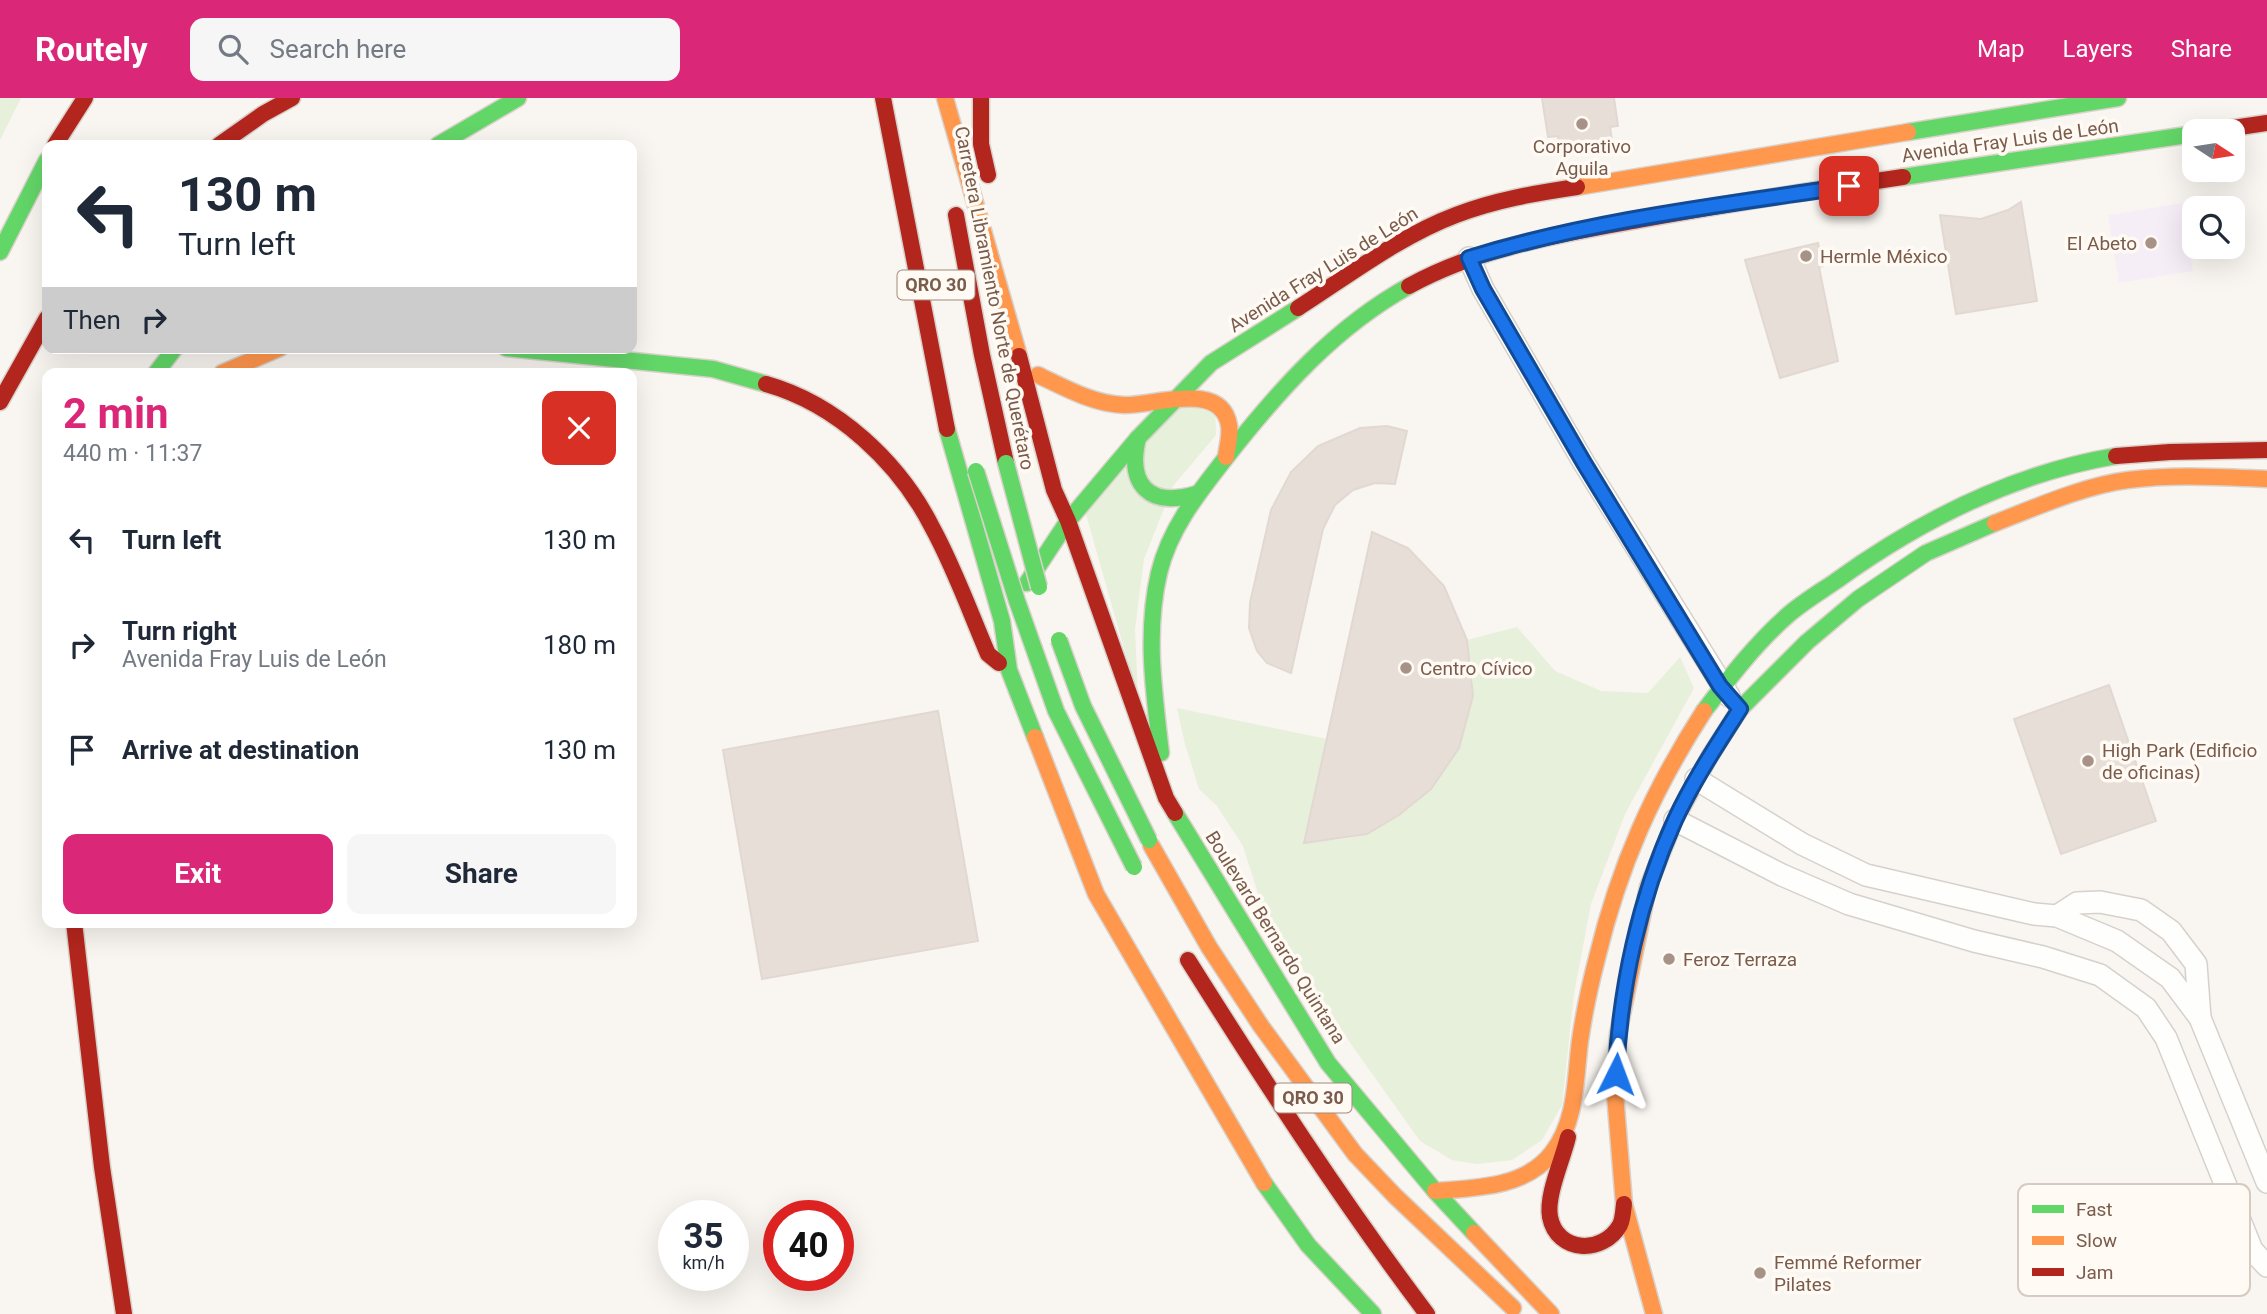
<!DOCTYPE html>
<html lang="en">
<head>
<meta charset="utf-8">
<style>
  :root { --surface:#fff; --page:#f6f6f7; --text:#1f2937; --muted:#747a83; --accent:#db2777 }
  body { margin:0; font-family:Roboto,sans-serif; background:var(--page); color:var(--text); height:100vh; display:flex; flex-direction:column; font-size:26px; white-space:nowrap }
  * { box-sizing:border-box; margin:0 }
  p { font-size:23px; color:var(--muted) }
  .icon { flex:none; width:38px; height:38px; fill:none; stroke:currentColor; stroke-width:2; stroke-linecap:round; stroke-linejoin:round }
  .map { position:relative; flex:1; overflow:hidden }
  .panel { position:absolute; left:42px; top:270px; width:595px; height:560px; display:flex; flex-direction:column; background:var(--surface); border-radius:14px; box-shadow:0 7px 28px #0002 }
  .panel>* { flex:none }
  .guide { position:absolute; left:42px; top:42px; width:595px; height:214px; border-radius:14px; box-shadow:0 7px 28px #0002; background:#fff; color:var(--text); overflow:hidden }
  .needle { width:46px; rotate:102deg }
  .controls { position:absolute; left:2182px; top:21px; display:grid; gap:14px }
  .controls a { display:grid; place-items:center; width:63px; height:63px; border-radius:14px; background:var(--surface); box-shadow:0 7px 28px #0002; font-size:35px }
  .speed { position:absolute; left:658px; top:1102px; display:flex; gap:14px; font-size:35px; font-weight:700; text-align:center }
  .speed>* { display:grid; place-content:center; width:91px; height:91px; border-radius:50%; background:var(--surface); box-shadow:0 7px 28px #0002; line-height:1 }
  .speed small { font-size:18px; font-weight:400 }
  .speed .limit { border:10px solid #d22; background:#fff; color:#111 }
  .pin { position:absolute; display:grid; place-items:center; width:60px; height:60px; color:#fff; margin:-30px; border-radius:14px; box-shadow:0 4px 10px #0006 }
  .me { position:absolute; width:77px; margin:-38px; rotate:3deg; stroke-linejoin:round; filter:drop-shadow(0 0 5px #0008) }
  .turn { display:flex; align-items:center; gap:24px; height:147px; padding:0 21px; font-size:32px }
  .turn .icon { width:91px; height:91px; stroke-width:2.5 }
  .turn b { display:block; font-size:49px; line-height:60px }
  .then { display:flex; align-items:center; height:66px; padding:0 21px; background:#0003; gap:14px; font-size:26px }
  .round { display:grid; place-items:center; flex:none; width:74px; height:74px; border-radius:14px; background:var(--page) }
  .overview { display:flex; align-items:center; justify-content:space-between; height:119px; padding:0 21px }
  h1 { font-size:42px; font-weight:700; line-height:52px; color:var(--accent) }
  .action { display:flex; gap:14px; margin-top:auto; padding:14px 21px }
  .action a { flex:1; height:80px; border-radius:14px; background:var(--accent); color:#fff; font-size:28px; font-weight:700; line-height:80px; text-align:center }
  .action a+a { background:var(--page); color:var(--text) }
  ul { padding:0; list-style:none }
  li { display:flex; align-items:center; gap:21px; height:105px; padding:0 21px }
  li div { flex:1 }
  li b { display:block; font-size:26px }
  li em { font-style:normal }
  header { display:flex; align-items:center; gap:42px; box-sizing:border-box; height:98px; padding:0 35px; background:var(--accent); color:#fff }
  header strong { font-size:33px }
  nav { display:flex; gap:38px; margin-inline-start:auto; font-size:24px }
  .search { width:490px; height:63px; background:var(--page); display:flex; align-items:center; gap:18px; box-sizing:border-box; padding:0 24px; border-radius:14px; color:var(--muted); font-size:26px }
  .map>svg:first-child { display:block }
  .education { fill:#f6eef6 }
  .green { fill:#e7f0db }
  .building { fill:#e6ded7; stroke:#e2d8d2; stroke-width:2 }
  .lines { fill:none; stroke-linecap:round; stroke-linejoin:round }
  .street-casing { stroke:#d7d1cb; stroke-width:24 }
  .fast-casing { stroke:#d9d2cb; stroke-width:19 }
  .slow-casing { stroke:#d9d2cb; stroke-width:19 }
  .jam-casing { stroke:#d9d2cb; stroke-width:19 }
  .street { stroke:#fefefd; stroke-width:21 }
  .fast { stroke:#63d668; stroke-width:16 }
  .slow { stroke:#ff974d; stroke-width:16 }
  .jam { stroke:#b3261e; stroke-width:16 }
  .fast-bridge-casing { stroke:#dad1cc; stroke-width:19; stroke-linecap:butt }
  .fast-bridge { stroke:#63d668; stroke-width:16 }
  .route-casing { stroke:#114b97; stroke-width:18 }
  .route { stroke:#1a73e8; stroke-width:12 }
  .poi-dot { fill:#a69286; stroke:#fffaf3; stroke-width:2.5 }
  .labels { text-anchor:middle; stroke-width:7; stroke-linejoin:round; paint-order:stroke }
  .shield { fill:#fffaf3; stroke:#a28b7f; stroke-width:2 }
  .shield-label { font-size:18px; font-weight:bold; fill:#7a5c4d }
  .street-label { font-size:19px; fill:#7a5c4d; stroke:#fffaf3 }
  .poi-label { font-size:19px; fill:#7a5c4d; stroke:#fffaf3; text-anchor:start }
  .key { fill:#fffaf3; stroke:#d7cbc1; stroke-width:2 }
  .key-label { font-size:19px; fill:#7a5c4d }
</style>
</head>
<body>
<header>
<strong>Routely</strong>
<div class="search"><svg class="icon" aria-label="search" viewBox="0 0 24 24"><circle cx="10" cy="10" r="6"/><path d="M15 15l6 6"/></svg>Search here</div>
<nav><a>Map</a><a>Layers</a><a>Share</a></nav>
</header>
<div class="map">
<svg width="2267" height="1216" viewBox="0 0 2267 1216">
  <rect width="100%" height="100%" fill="#f9f5f0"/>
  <path class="education" d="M2183,105L2193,173L2119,185L2108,117Z"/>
  <g class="green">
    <path d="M0,0H21L0,42Z"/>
    <path d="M1178,304L1215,312L1216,337L1173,388L1144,461L1135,531L1138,600L1086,416Z"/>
    <path d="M1517,529L1555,573L1601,593L1648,595L1680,559L1694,590L1625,716L1591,806L1574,896L1562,1007L1542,1042L1512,1062L1477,1066L1452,1062L1420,1043L1353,949L1262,808L1243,748L1217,708L1199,691L1185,646L1177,610L1327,641L1305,745C1323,742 1353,742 1369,735C1425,709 1462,661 1472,601C1475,583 1469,560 1467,542Z"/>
  </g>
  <g class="building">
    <path d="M1542,0H1614L1618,28L1610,29L1612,42L1560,50L1558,38L1548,39Z"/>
    <path d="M2021,104L2037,203L1956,216L1940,117L1981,121L2008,112Z"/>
    <path d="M1818,145L1823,168L1819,169L1838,263L1780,280L1745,162Z"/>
    <path d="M1387,328L1407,333L1395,386L1375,385L1353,392L1335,407L1323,431L1291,575L1267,565L1257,553L1249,530L1250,505L1271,412L1291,374L1318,348L1360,330Z"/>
    <path d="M1372,434L1408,450L1444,488L1467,542L1473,598L1459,650L1431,691L1399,717L1367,736L1304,745Z"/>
    <path d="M2109,587L2156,723L2061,756L2014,621Z"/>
    <path d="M938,613L978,843L762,881L723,652Z"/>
  </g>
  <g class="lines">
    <defs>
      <g id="street">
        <path d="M1469,160L1483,191L1584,365L1729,598"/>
        <path d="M1696,681L1802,746L1866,777L2034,816L2057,818L2117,843L2170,880L2200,920L2267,1084"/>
        <path d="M1675,722L1782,777L1849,806L1974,843L2043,859L2100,877L2146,910L2166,940L2252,1152L2267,1168"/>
        <path d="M2057,818L2077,805L2100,804L2141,812L2171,833L2196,866L2200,920"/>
      </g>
      <g id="fast">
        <path d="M1908,34L2118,0"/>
        <path d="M438,47L518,0"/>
        <path d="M1903,79L2194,36"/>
        <path d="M0,154L47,62"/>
        <path d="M506,250L713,271L766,286"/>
        <path d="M156,275L175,250"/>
        <path d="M947,331L1002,523L1009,572L1035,639"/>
        <path d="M1138,340C1127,387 1149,410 1196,396"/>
        <path d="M1027,485L1068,423L1138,340L1211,265L1298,210"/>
        <path d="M1704,613C1730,579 1756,545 1788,517C1803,504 1820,494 1836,483C1919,423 2014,375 2116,358"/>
        <path d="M1161,655C1154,595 1145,535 1159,475C1170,429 1200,393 1228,357C1280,291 1335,229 1409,188"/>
        <path d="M1711,656L1740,611L1807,544L1858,501L1926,455L1995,425"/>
        <path d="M1175,715L1328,965L1435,1093L1474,1135"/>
        <path d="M1264,1085L1308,1147L1373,1216"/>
      </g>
      <g id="slow">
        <path d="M945,0L1019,258"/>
        <path d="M1577,89L1908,34"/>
        <path d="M222,275L280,250"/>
        <path d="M1038,277C1065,290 1094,306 1124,307C1154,308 1221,282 1229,327C1231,337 1227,349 1226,359"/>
        <path d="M1995,425C2034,410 2086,387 2128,382C2174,376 2220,379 2267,381"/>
        <path d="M1035,639L1096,796L1264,1085"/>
        <path d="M1151,747L1209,849L1261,928L1355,1056L1395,1098L1513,1210"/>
        <path d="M1435,1093C1475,1090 1525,1090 1552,1055C1577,1023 1575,981 1580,943C1584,915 1590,887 1597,860C1619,768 1653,692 1704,613"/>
        <path d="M1474,1135L1551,1216"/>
        <path d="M1654,1216L1624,1106L1615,996L1618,936L1648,789L1675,722L1711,656"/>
      </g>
      <g id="jam">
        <path d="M883,0L947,331"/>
        <path d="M981,0V46L988,77"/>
        <path d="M2213,33L2267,25"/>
        <path d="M55,47L85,0"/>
        <path d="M219,47L263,16L292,0"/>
        <path d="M956,117L982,257L1006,365"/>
        <path d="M1409,188C1480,149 1561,136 1639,122C1727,106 1815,92 1903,79"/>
        <path d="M1298,210C1348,178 1400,138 1456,117C1495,102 1536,95 1577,89"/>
        <path d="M1019,258L1054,392L1068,423L1166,700L1175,715"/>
        <path d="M766,286C837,306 899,364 932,429C954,469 970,514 988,556L999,565"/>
        <path d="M0,304L47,220"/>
        <path d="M2116,358L2170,354L2267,352"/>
        <path d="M74,824L102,1069L124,1216"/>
        <path d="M1188,862C1264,983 1341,1102 1427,1216"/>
        <path d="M1568,1039C1563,1061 1546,1097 1550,1119C1557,1155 1603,1157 1620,1127C1623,1121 1623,1113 1624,1106"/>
      </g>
    </defs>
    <use href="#street" class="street-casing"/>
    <use href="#fast" class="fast-casing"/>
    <use href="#slow" class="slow-casing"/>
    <use href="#jam" class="jam-casing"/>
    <use href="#street" class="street"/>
    <use href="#fast" class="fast"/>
    <use href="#slow" class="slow"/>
    <use href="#jam" class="jam"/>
    <defs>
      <g id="fast-bridge">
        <path d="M1006,365L1039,489"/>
        <path d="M976,373L1017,503L1056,613L1134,769"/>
        <path d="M1059,542L1083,608L1149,742"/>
      </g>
    </defs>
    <use href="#fast-bridge" class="fast-bridge-casing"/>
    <use href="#fast-bridge" class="fast-bridge"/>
  </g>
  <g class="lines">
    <defs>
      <path id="route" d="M1616,976C1620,890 1639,801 1675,722C1693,683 1717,647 1740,611L1720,588L1584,365L1483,191L1469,160C1592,122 1722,107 1849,88"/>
    </defs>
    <use href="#route" class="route-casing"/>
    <use href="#route" class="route"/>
  </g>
  <g class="poi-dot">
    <circle cx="1582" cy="26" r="7"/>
    <circle cx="2151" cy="145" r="7"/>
    <circle cx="1806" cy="158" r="7"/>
    <circle cx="1406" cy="570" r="7"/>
    <circle cx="2088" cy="663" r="7"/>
    <circle cx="1669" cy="861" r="7"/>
    <circle cx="1760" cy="1175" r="7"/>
  </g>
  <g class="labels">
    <g class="shield">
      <rect x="897.5" y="172.5" width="77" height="29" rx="5"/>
      <rect x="1274.5" y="985.5" width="77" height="29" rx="5"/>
    </g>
    <g class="shield-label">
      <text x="936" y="193">QRO 30</text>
      <text x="1313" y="1006">QRO 30</text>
    </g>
    <g class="street-label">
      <text transform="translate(2010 42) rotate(-8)" y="7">Avenida Fray Luis de León</text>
      <text transform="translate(1323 171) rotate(-32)" y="7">Avenida Fray Luis de León</text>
      <text transform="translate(995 200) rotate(79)" y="7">Carretera Libramiento Norte de Querétaro</text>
      <text transform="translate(1276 839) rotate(58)" y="7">Boulevard Bernardo Quintana</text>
    </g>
    <g class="poi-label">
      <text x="1582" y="55" text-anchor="middle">Corporativo<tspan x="1582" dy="22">Aguila</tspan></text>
      <text x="2137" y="152" text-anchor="end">El Abeto</text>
      <text x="1820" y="165">Hermle México</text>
      <text x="1420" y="577">Centro Cívico</text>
      <text x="2102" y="659">High Park (Edificio<tspan x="2102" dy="22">de oficinas)</tspan></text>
      <text x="1683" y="868">Feroz Terraza</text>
      <text x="1774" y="1171">Femmé Reformer<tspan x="1774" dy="22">Pilates</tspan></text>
    </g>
  </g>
  <rect x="2018" y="1086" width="232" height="112" rx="10" class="key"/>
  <rect x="2032" y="1107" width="32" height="8" fill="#63d668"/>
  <rect x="2032" y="1138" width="32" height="9" fill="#ff974d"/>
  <rect x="2032" y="1170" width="32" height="8" fill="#b3261e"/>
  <g class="key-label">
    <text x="2076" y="1118">Fast</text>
    <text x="2076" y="1149">Slow</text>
    <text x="2076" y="1181">Jam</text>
  </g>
</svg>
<div class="controls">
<a><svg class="needle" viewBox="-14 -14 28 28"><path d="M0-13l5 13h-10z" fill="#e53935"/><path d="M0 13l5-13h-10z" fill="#747a83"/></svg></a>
<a><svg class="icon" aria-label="search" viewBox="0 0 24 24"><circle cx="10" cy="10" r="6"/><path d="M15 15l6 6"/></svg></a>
</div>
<div class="speed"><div>35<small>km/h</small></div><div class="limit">40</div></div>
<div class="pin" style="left:1849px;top:88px;background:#d93025"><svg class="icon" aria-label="arrive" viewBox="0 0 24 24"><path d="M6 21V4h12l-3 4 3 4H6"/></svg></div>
<svg class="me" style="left:1616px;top:976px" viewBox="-20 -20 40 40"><path d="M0-17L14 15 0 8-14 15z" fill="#1a73e8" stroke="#fff" stroke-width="4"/></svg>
<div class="guide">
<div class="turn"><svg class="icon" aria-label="left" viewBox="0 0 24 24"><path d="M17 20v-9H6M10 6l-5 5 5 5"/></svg><div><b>130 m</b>Turn left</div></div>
<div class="then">Then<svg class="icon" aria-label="right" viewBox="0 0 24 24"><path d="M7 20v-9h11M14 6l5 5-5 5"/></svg></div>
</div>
<section class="panel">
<div class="overview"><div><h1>2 min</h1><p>440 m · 11:37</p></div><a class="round" style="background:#d93025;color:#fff"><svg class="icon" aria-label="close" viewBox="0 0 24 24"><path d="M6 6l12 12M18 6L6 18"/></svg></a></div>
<ul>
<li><svg class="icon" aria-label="left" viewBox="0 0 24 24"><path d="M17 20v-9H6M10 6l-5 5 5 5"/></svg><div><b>Turn left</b></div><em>130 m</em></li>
<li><svg class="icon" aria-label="right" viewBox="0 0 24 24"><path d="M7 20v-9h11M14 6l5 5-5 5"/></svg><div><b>Turn right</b><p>Avenida Fray Luis de León</p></div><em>180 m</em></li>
<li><svg class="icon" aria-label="arrive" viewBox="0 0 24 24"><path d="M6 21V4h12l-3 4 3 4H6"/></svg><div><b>Arrive at destination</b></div><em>130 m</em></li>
</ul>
<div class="action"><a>Exit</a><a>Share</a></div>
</section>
</div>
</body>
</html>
